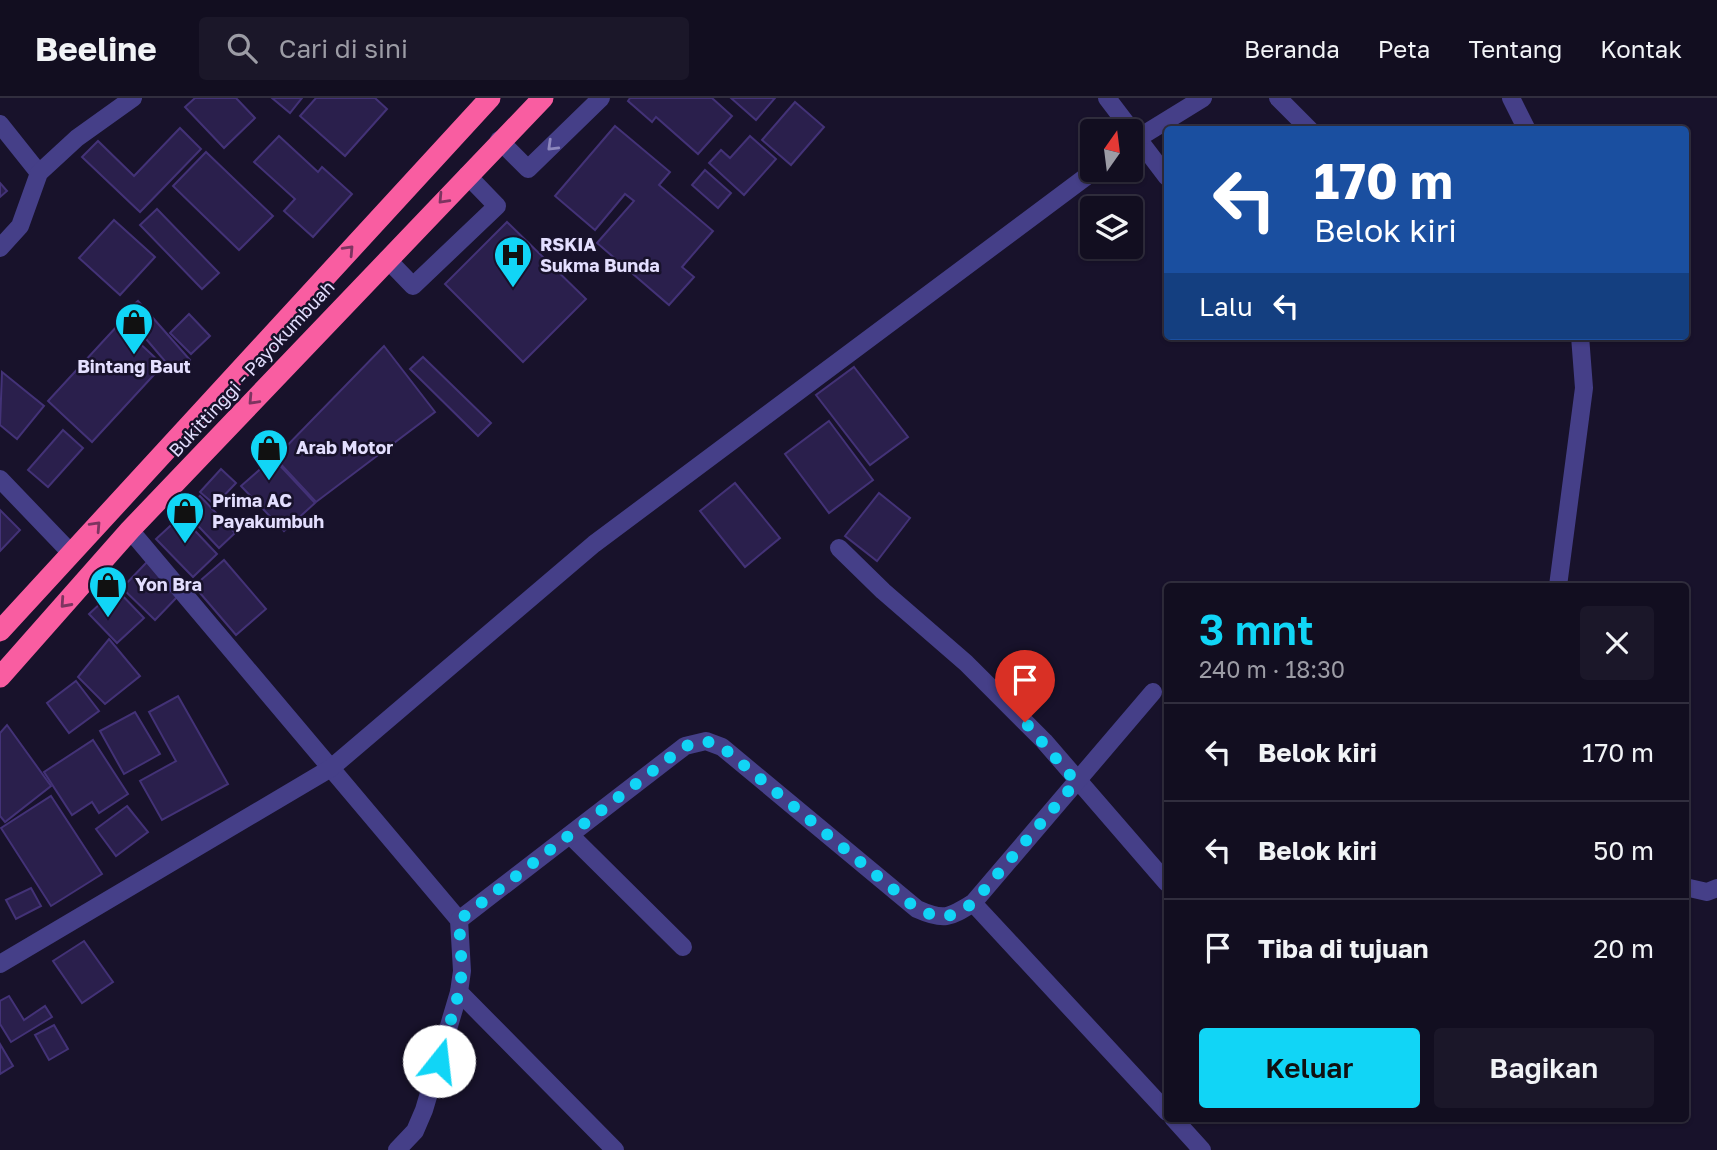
<!DOCTYPE html>
<html lang="id">
<head>
<meta charset="utf-8">
<style>
  :root { --surface:#120e20; --page:#1b1729; --text:#f1f3f6; --muted:#9c9ca5; --line:#312e3e; --accent:#11d5f6 }
  body { margin:0; font-family:"Golos Text",sans-serif; background:var(--page); color:var(--text); height:100vh; display:flex; flex-direction:column; font-size:26px; white-space:nowrap }
  * { box-sizing:border-box; margin:0 }
  p { font-size:23px; color:var(--muted) }
  .icon { flex:none; width:38px; height:38px; fill:none; stroke:currentColor; stroke-width:2; stroke-linecap:round; stroke-linejoin:round }
  .map { position:relative; flex:1; overflow:hidden }
  .panel { position:absolute; left:1164px; top:485px; width:525px; height:539px; display:flex; flex-direction:column; background:var(--surface); border-radius:7px; box-shadow:0 2px 5px #0004,0 0 0 2px var(--line) }
  .panel>* { flex:none }
  .top-card { position:absolute; left:1164px; top:28px; width:525px; height:214px; border-radius:7px; box-shadow:0 2px 5px #0004,0 0 0 2px var(--line); background:#1a4fa0; color:#fff; overflow:hidden }
  .needle { width:46px; rotate:14deg }
  .buttons { position:absolute; left:1080px; top:21px; display:grid; gap:14px }
  .buttons a { display:grid; place-items:center; width:63px; height:63px; border-radius:7px; background:var(--surface); box-shadow:0 2px 5px #0004,0 0 0 2px var(--line); font-size:35px }
  .pin { position:absolute; display:grid; place-items:center; width:60px; height:60px; color:#fff; margin:-72px -30px; border-radius:50% 50% 50% 0; rotate:-45deg; box-shadow:0 0 7px #0007 }
  .pin .icon { rotate:45deg }
  .me { position:absolute; width:77px; margin:-38px; rotate:16deg; stroke-linejoin:round; filter:drop-shadow(0 0 5px #0008) }
  .turn { display:flex; align-items:center; gap:24px; height:147px; padding:0 35px; font-size:32px }
  .turn .icon { width:91px; height:91px; stroke-width:2.5 }
  .turn b { display:block; font-size:49px; line-height:60px }
  .then { display:flex; align-items:center; height:66px; padding:0 35px; background:#0003; gap:14px; font-size:26px }
  .round { display:grid; place-items:center; flex:none; width:74px; height:74px; border-radius:7px; background:var(--page) }
  .head { display:flex; align-items:center; justify-content:space-between; height:119px; padding:0 35px }
  h1 { font-size:42px; font-weight:600; line-height:52px; color:var(--accent) }
  .cta { display:flex; gap:14px; margin-top:auto; padding:14px 35px }
  .cta a { flex:1; height:80px; border-radius:7px; background:var(--accent); color:#111; font-size:28px; font-weight:600; line-height:80px; text-align:center }
  .cta a+a { background:var(--page); color:var(--text) }
  ul { padding:0; list-style:none }
  li { display:flex; align-items:center; gap:21px; height:98px; padding:0 35px; border-top:2px solid var(--line) }
  li div { flex:1 }
  li b { display:block; font-size:26px }
  li em { font-style:normal }
  header { display:flex; align-items:center; gap:42px; box-sizing:border-box; height:98px; padding:0 35px; background:var(--surface); border-bottom:2px solid var(--line) }
  header strong { font-size:33px }
  nav { display:flex; gap:38px; margin-inline-start:auto; font-size:24px }
  .search { width:490px; height:63px; background:var(--page); display:flex; align-items:center; gap:18px; box-sizing:border-box; padding:0 24px; border-radius:7px; color:var(--muted); font-size:26px }
  .map>svg:first-child { display:block }
  .building { fill:#2a1f4c; stroke:#433277; stroke-width:2 }
  .lines { fill:none; stroke-linecap:round; stroke-linejoin:round }
  .minor { stroke:#453f88; stroke-width:18 }
  .highway { stroke:#f95da1; stroke-width:21 }
  .oneway { stroke:#8c87bd }
  .oneway2 { stroke:#7d3460 }
  .route { stroke:#11d5f6; stroke-width:12; stroke-dasharray:0 21.6 }
  .labels { text-anchor:middle; stroke-width:5; stroke-linejoin:round; paint-order:stroke }
  .poi-label { font-size:18px; font-weight:bold; fill:#e3defe; stroke:#18122b; text-anchor:start }
  .street-label { font-size:18px; fill:#e3defe; stroke:#18122b }
</style>
</head>
<body>
<header>
<strong>Beeline</strong>
<div class="search"><svg class="icon" aria-label="search" viewBox="0 0 24 24"><circle cx="10" cy="10" r="6"/><path d="M15 15l6 6"/></svg>Cari di sini</div>
<nav><a>Beranda</a><a>Peta</a><a>Tentang</a><a>Kontak</a></nav>
</header>
<div class="map">
<svg width="1717" height="1052" viewBox="0 0 1717 1052">
  <rect width="100%" height="100%" fill="#18122b"/>
  <g class="building">
    <path d="M195,0H236L255,20L224,50L185,9Z"/>
    <path d="M272,0H302L290,15Z"/>
    <path d="M316,0H375L387,11L345,58L300,18Z"/>
    <path d="M630,0H712L732,18L698,56L656,19L652,24L628,3Z"/>
    <path d="M731,0H775L756,22Z"/>
    <path d="M795,4L824,29L791,67L762,42Z"/>
    <path d="M615,28L670,74L659,87L713,133L682,169L694,179L669,207L597,145L634,103L625,96L595,132L555,98Z"/>
    <path d="M180,30L201,51L140,114L82,59L98,43L134,78Z"/>
    <path d="M279,38L318,74L322,69L352,96L313,139L284,113L295,101L254,64Z"/>
    <path d="M750,38L776,61L744,97L709,65L721,52L730,60Z"/>
    <path d="M206,54L273,118L239,152L173,88Z"/>
    <path d="M705,72L731,95L718,110L692,87Z"/>
    <path d="M0,85L7,93L0,99Z"/>
    <path d="M157,111L219,175L202,191L140,127Z"/>
    <path d="M114,122L155,159L120,197L79,160Z"/>
    <path d="M507,124L586,201L523,264L445,186Z"/>
    <path d="M138,203L190,262L175,275L124,215Z"/>
    <path d="M189,216L210,238L191,256L170,235Z"/>
    <path d="M119,226L163,267L92,344L48,303Z"/>
    <path d="M384,248L435,314L316,404L275,360Z"/>
    <path d="M423,259L491,325L478,338L410,271Z"/>
    <path d="M854,269L908,339L870,367L816,297Z"/>
    <path d="M2,274L44,308L17,341L0,327Z"/>
    <path d="M829,323L873,382L829,415L785,356Z"/>
    <path d="M63,332L83,350L48,389L28,372Z"/>
    <path d="M273,360L315,405L284,433L241,388Z"/>
    <path d="M221,371L236,385L215,407L200,394Z"/>
    <path d="M735,385L780,440L745,469L700,413Z"/>
    <path d="M879,395L910,420L877,463L845,438Z"/>
    <path d="M200,398L235,435L219,450L184,413Z"/>
    <path d="M0,412L20,432L0,453Z"/>
    <path d="M181,418L217,456L193,479L156,441Z"/>
    <path d="M224,462L266,511L236,537L194,488Z"/>
    <path d="M147,464L180,496L155,522L122,490Z"/>
    <path d="M116,491L144,520L117,545L89,516Z"/>
    <path d="M109,541L140,578L105,606L78,579Z"/>
    <path d="M76,583L99,613L69,635L47,605Z"/>
    <path d="M178,598L228,686L162,722L140,683L176,663L149,614Z"/>
    <path d="M135,614L160,656L124,676L100,633Z"/>
    <path d="M7,627L51,688L5,724L0,718V635Z"/>
    <path d="M93,642L128,696L99,715L92,704L72,717L44,674Z"/>
    <path d="M51,698L102,776L51,808L1,730Z"/>
    <path d="M127,708L148,734L116,758L96,731Z"/>
    <path d="M31,790L41,808L16,821L6,802Z"/>
    <path d="M84,843L113,884L82,905L53,863Z"/>
    <path d="M9,898L24,922L45,908L52,919L11,944L0,926V903Z"/>
    <path d="M54,927L68,951L49,962L35,937Z"/>
    <path d="M0,946L13,968L0,976Z"/>
  </g>
  <g class="lines">
    <g class="minor">
      <path d="M1107,0L1167,79"/>
      <path d="M1278,0L1310,32"/>
      <path d="M1511,0L1527,32"/>
      <path d="M0,26L39,75"/>
      <path d="M499,42L528,71L601,0"/>
      <path d="M1130,45L1203,0"/>
      <path d="M0,150L20,128L39,75L77,40L133,0"/>
      <path d="M387,161L413,188L497,108L467,77"/>
      <path d="M0,381L71,455"/>
      <path d="M130,432L459,822L462,873L459,894L424,1012L415,1033L397,1052"/>
      <path d="M839,450L883,493L966,565L1044,643L1167,785"/>
      <path d="M1558,488L1584,290L1580,238"/>
      <path d="M570,737L683,849"/>
      <path d="M1685,789L1707,794L1717,790"/>
      <path d="M973,805L1167,1014"/>
      <path d="M459,822L685,648L706,643L722,649L917,811C944,823 949,820 973,805L1153,594"/>
      <path d="M0,866L331,670L594,446L1095,72"/>
      <path d="M459,894L615,1052"/>
      <path d="M1173,1020L1202,1052"/>
    </g>
    <g class="highway">
      <path d="M0,533L490,0"/>
      <path d="M0,579L130,432L543,0"/>
    </g>
  </g>
  <defs><path id="oneway-chevron" d="M-2-3.5L2.5 0L-2 3.5" fill="none" stroke-width="1.6" stroke-linecap="round" stroke-linejoin="round" transform="scale(1.75)"/></defs>
  <use class="oneway" href="#oneway-chevron" transform="translate(552 48) rotate(136)"/>
  <g class="oneway2">
    <use href="#oneway-chevron" transform="translate(443 101) rotate(133)"/>
    <use href="#oneway-chevron" transform="translate(349 152) rotate(-47)"/>
    <use href="#oneway-chevron" transform="translate(253 302) rotate(133)"/>
    <use href="#oneway-chevron" transform="translate(96 428) rotate(-47)"/>
    <use href="#oneway-chevron" transform="translate(65 505) rotate(132)"/>
  </g>
  <g class="lines">
    <path class="route" d="M439,963L459,894L462,873L459,822L685,648L706,643L722,649L917,811C944,823 949,820 973,805L1076,684L1025,624"/>
  </g>
  <defs>
    <symbol id="hospital-pin" viewBox="-11 -11 22 30"><path d="M0 17L-7.5 6A9.5 9.5 0 1 1 7.5 6Z" fill="#11d5f6" stroke="#18122b"/><path d="M-5-5h3v3.5h4V-5h3V5h-3V1.5h-4V5h-3Z" fill="#111"/></symbol>
    <symbol id="shop-pin" viewBox="-11 -11 22 30"><path d="M0 17L-7.5 6A9.5 9.5 0 1 1 7.5 6Z" fill="#11d5f6" stroke="#18122b"/><path d="M-5-2.5h2.3a2.7 3.5 0 0 1 5.4 0H5L5.5 6h-11ZM-1.5-2.5h3a1.5 2.3 0 0 0-3 0Z" fill="#111"/></symbol>
  </defs>
  <g fill-rule="evenodd">
    <use href="#hospital-pin" x="491" y="135" width="44" height="60"/>
    <use href="#shop-pin" x="112" y="202" width="44" height="60"/>
    <use href="#shop-pin" x="247" y="328" width="44" height="60"/>
    <use href="#shop-pin" x="163" y="391" width="44" height="60"/>
    <use href="#shop-pin" x="86" y="465" width="44" height="60"/>
  </g>
  <g class="labels">
    <g class="poi-label">
      <text x="540" y="153">RSKIA<tspan x="540" dy="21">Sukma Bunda</tspan></text>
      <text x="134" y="275" text-anchor="middle">Bintang Baut</text>
      <text x="296" y="356">Arab Motor</text>
      <text x="212" y="409">Prima AC<tspan x="212" dy="21">Payakumbuh</tspan></text>
      <text x="135" y="493">Yon Bra</text>
    </g>
    <g class="street-label">
      <text transform="translate(252 271) rotate(-47)" y="6">Bukittinggi - Payokumbuah</text>
    </g>
  </g>
</svg>
<div class="buttons">
<a><svg class="needle" viewBox="-14 -14 28 28"><path d="M0-13l5 13h-10z" fill="#e53935"/><path d="M0 13l5-13h-10z" fill="#9c9ca5"/></svg></a>
<a><svg class="icon" aria-label="layers" viewBox="0 0 24 24"><path d="M12 4l9 5-9 5-9-5zM3 14l9 5 9-5"/></svg></a>
</div>
<div class="pin" style="left:1025px;top:624px;background:#d93025"><svg class="icon" aria-label="arrive" viewBox="0 0 24 24"><path d="M6 21V4h12l-3 4 3 4H6"/></svg></div>
<svg class="me" style="left:439px;top:963px" viewBox="-20 -20 40 40"><circle r="19" fill="#fff"/><path d="M0-13L10 11 0 6-10 11z" fill="#11d5f6"/></svg>
<div class="top-card">
<div class="turn"><svg class="icon" aria-label="left" viewBox="0 0 24 24"><path d="M17 20v-9H6M10 6l-5 5 5 5"/></svg><div><b>170 m</b>Belok kiri</div></div>
<div class="then">Lalu<svg class="icon" aria-label="left" viewBox="0 0 24 24"><path d="M17 20v-9H6M10 6l-5 5 5 5"/></svg></div>
</div>
<section class="panel">
<div class="head"><div><h1>3 mnt</h1><p>240 m · 18:30</p></div><a class="round"><svg class="icon" aria-label="close" viewBox="0 0 24 24"><path d="M6 6l12 12M18 6L6 18"/></svg></a></div>
<ul>
<li><svg class="icon" aria-label="left" viewBox="0 0 24 24"><path d="M17 20v-9H6M10 6l-5 5 5 5"/></svg><div><b>Belok kiri</b></div><em>170 m</em></li>
<li><svg class="icon" aria-label="left" viewBox="0 0 24 24"><path d="M17 20v-9H6M10 6l-5 5 5 5"/></svg><div><b>Belok kiri</b></div><em>50 m</em></li>
<li><svg class="icon" aria-label="arrive" viewBox="0 0 24 24"><path d="M6 21V4h12l-3 4 3 4H6"/></svg><div><b>Tiba di tujuan</b></div><em>20 m</em></li>
</ul>
<div class="cta"><a>Keluar</a><a>Bagikan</a></div>
</section>
</div>
</body>
</html>
